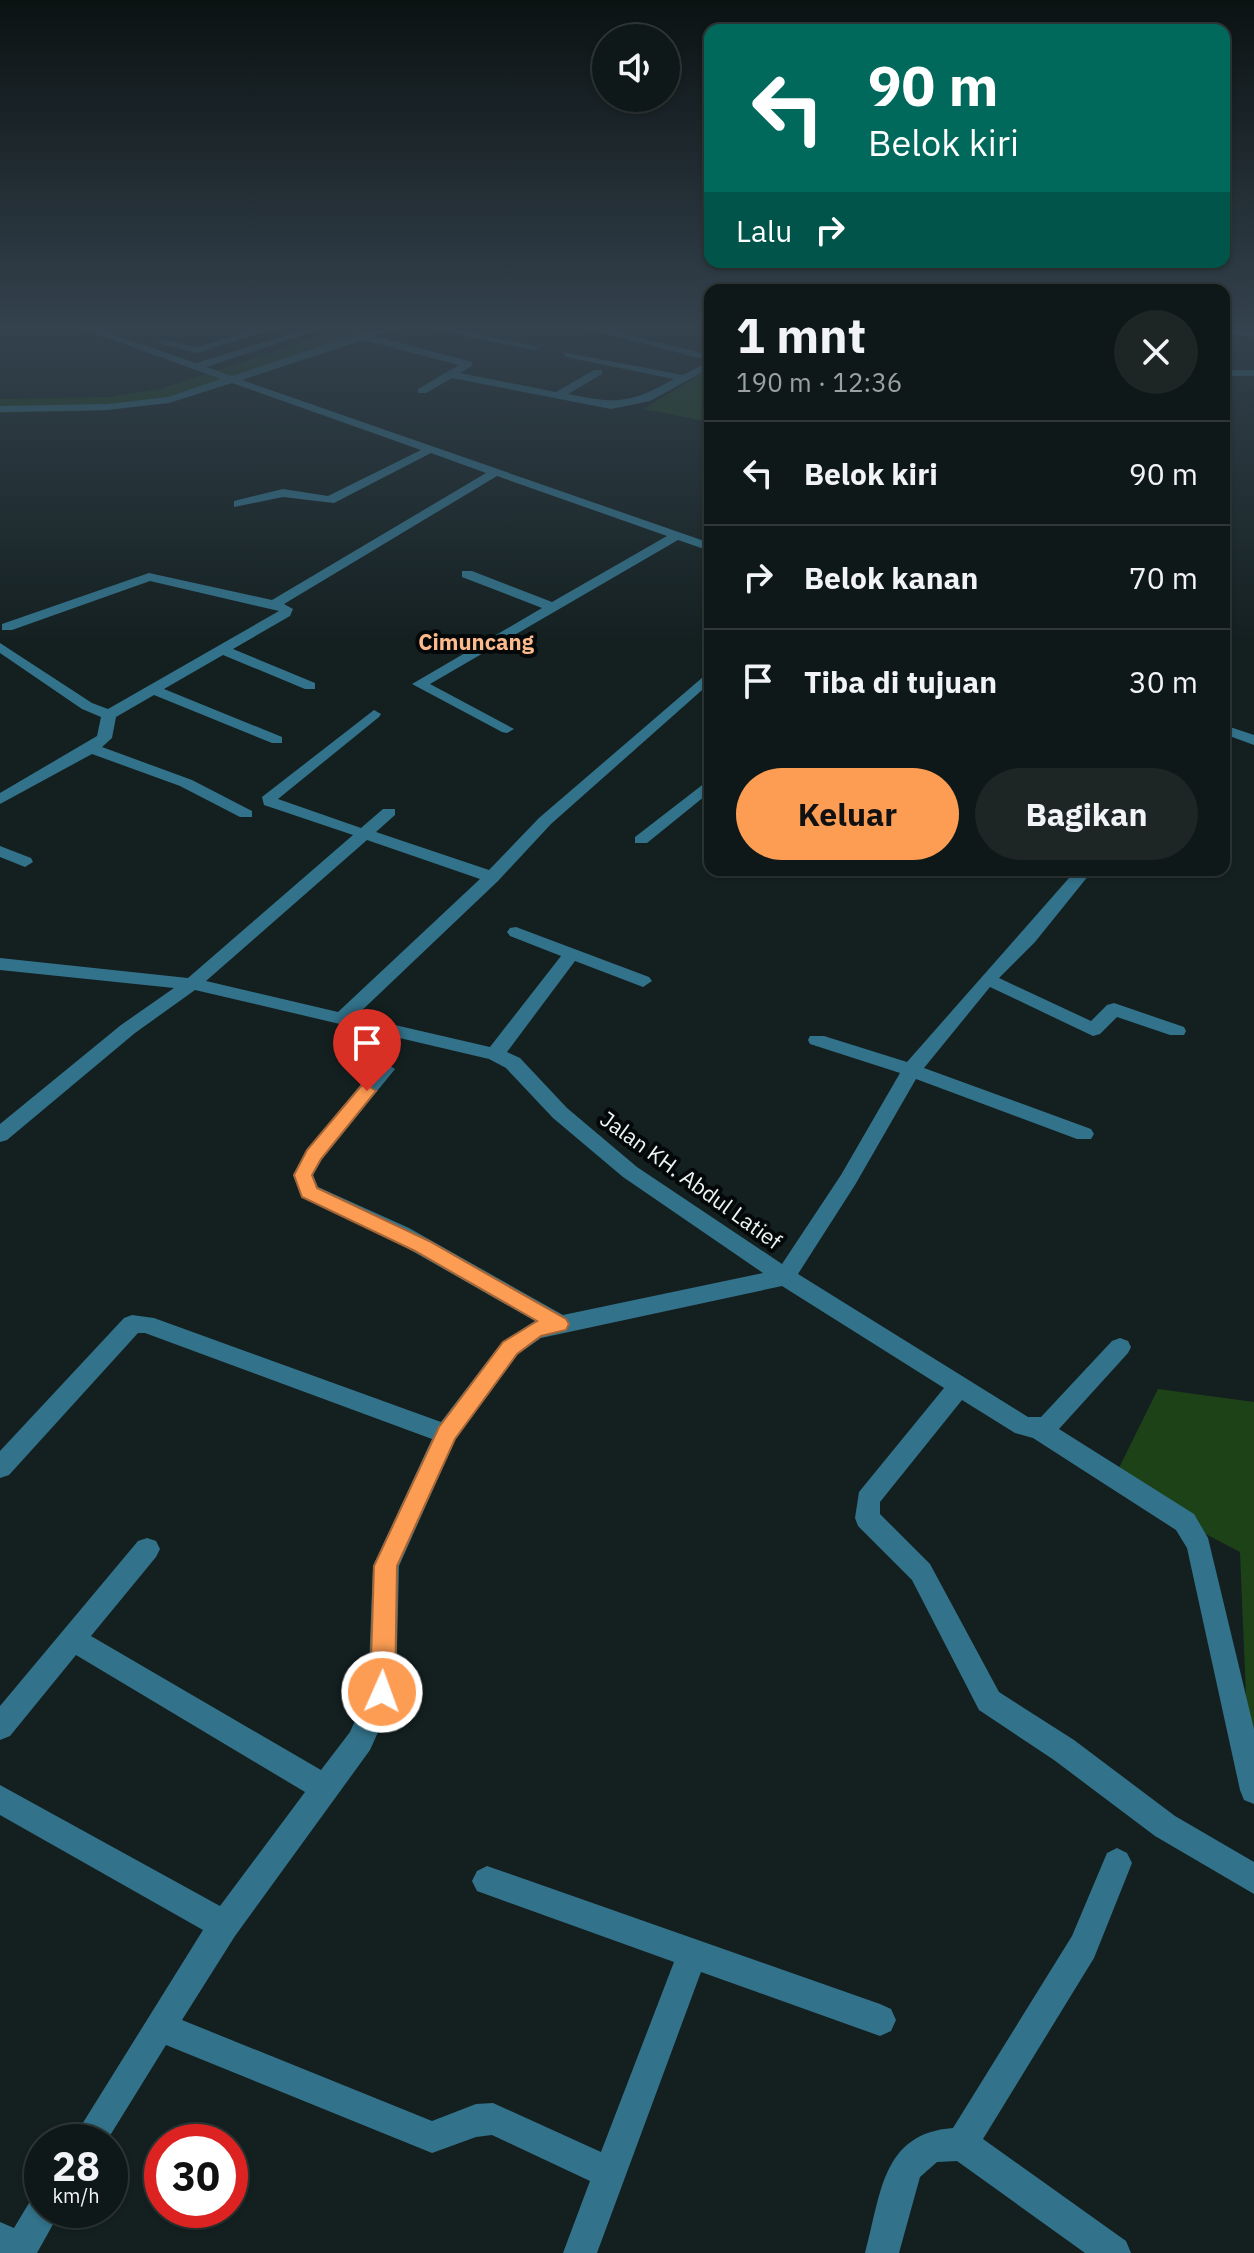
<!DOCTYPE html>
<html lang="id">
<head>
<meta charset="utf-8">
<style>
  :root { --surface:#0f1818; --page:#1d2525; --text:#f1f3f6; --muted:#9ba0a2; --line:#2f3737; --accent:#fd9d54 }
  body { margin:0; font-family:"IBM Plex Sans",sans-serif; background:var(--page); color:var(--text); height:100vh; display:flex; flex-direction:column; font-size:30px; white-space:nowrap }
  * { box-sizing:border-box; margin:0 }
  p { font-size:26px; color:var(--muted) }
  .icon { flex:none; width:44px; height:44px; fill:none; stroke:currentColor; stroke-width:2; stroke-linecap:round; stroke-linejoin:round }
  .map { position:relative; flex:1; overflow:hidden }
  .sheet { position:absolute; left:704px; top:284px; width:526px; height:592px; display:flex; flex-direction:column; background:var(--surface); border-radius:16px; box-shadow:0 2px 6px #0004,0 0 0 2px var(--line) }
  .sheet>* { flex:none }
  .banner { position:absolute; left:704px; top:24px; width:526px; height:244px; border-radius:16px; box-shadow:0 2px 6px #0004,0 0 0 2px var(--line); background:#00695c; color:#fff; overflow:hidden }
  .fabs { position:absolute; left:592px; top:24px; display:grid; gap:16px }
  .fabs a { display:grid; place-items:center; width:88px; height:88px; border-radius:50%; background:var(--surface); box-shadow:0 2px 6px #0004,0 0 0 2px var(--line); font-size:40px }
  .speed { position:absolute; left:24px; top:2124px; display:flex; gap:16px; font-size:40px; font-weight:700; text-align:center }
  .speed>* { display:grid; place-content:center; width:104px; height:104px; border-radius:50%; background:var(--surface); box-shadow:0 2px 6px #0004,0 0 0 2px var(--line); line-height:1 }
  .speed small { font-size:20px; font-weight:400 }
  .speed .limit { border:12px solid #d22; background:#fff; color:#111 }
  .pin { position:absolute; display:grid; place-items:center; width:68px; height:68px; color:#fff; margin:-82px -34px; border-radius:50% 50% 50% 0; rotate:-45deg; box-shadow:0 0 8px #0007 }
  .pin .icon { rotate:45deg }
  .me { position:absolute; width:88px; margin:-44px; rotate:2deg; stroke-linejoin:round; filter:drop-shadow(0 0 6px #0008) }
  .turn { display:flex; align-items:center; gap:28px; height:168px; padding:0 32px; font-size:36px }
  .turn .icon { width:104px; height:104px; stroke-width:2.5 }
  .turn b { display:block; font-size:56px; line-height:68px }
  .then { display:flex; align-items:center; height:76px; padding:0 32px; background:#0003; gap:16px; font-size:30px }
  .round { display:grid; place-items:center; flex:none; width:84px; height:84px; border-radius:42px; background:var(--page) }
  .overview { display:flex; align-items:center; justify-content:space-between; height:136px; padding:0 32px }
  h1 { font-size:48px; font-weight:700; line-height:60px }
  .cta { display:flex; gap:16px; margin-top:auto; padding:16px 32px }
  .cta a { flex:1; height:92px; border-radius:48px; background:var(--accent); color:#111; font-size:32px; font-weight:700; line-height:92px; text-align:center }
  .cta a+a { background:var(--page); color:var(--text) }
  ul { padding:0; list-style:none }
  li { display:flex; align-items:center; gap:24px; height:104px; padding:0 32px; border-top:2px solid var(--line) }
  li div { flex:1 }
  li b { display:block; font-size:30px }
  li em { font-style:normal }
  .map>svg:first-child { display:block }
  .green { fill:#1e4218 }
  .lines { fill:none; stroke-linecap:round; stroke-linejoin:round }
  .minor { fill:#32728a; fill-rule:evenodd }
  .route { fill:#fd9d54; stroke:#a46637; stroke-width:2 }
  .labels { text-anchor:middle; stroke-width:8; stroke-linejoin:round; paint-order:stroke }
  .far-quarter-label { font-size:22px; font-weight:bold; fill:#fdba8b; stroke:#040808 }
  .street-label { font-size:22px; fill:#ecf4f4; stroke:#040808 }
</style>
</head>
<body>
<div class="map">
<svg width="1254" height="2253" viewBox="0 0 1254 2253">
  <rect width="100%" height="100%" fill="#142020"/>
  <g class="green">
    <path d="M350,327H390L172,400L96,411L0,413V399L109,397L159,389Z"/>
    <path d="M710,368V422L644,409Z"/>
    <path d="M1158,1389L1254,1402V1757L1248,1744L1240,1552L1111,1484Z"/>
  </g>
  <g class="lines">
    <g class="minor">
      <path d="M77,327H91L196,363L313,327H327L206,367L232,376L357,334L397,327L374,336L472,362V366L460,373L556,392L594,370H602V374L568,394C617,404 629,404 674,379L566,357L562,352L683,375L710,361L580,327H596L710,355V368L650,401L611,409L452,378L426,393H418V389L459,365L363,340L242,380L710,543V551L678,540L430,684L514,729L507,733L502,732L412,684L542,608L462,577V571H472L552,602L667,536L497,476L284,604L293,609L290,616L233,649L315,683V689H305L223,655L164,689L282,737V743H272L154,695L116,717L112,738L102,747L192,780L252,811V817H240L180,786L92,754L0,804V793L97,736L101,717L82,709L0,653V643L92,703L108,709L279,611L150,581L12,630H2V624L149,573L272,600L486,473L431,453L334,503L283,497L234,507V501L283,489L328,496L421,450L232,383L169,403L107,410L0,412V406L107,404L168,397L221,379Z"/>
      <path d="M264,327H279L197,353L158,343L163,340L197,347Z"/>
      <path d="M425,327H444L539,347L534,350Z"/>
      <path d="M1224,327L1254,331V337L1224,333Z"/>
      <rect x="1224" y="370" width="30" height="6"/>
      <path d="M710,671V683L551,824L498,881L356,1016L490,1047L561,956L510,936L507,932L510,928L516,927L649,977L652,981L643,987L575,961L507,1052L520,1058L567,1108L637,1167L782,1264L841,1175L900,1073L810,1044L808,1040L810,1036H824L907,1062L1076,870H1093L1035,942L999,978L1091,1021L1107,1005L1114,1003L1184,1027L1186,1031L1184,1035H1170L1117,1017L1100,1034L1093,1036L990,987L924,1068L1091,1129L1094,1134L1091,1139H1077L916,1079L855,1185L798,1274L1028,1417H1041L1112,1341L1120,1338L1128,1341L1131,1347L1128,1353L1059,1429L1194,1514L1208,1538L1254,1729V1804L1244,1800L1240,1790L1187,1548L1176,1530L1033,1438L1015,1433L962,1400L880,1502V1514L930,1564L999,1692L1074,1740L1175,1816L1254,1862V1894L1155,1836L1054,1760L979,1710L912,1580L858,1526L855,1518L859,1492L944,1388L782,1286L541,1338L518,1354L455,1440L399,1566L396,1692L370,1750L235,1936L182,2020L432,2121L476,2104L493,2103L601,2152L674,1962L477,1891L472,1881L477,1871L487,1866L880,2004L891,2009L896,2020L891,2031L880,2036L701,1972L597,2253H563L590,2181L492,2135L476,2137L432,2153L166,2045L106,2142H71L203,1930L0,1815V1785L220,1906L305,1792L76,1655L10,1736L0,1740V1706L138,1541L147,1538L156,1541L160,1549L156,1557L91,1636L321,1770L350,1732L368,1692L373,1566L432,1439L145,1333H138L9,1475L0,1478V1451L124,1318L132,1315L154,1318L441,1422L502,1342L535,1321L393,1240L302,1197L293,1175L307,1150L378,1064L385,1063L395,1069L322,1159L313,1175L318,1187L409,1228L563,1315L763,1273L623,1177L553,1118L506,1068L489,1059L195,990L135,1033L7,1140L0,1142V1124L121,1025L174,988L0,970V958L188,978L353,835L264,805L262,797L374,710L381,714L379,717L278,799L361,828L383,809H395V815L376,832L489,870L539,818ZM367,840L480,879L338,1012L206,981Z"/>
      <path d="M1224,725L1254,735V745L1224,734Z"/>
      <path d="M710,779V792L647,843H635V837Z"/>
      <path d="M0,846L31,858L33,862L25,867L0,857Z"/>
      <path d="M1117,1848L1127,1853L1132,1863L1094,1958L983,2139L1126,2241L1131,2253H1085L957,2161L937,2162L920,2177L899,2253H865C881,2196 881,2133 953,2128L1072,1936L1107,1853Z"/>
      <path d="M42,2194V2210H61L37,2253H0V2222L14,2228L32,2198Z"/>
    </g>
  </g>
  <linearGradient id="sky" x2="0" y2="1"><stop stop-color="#0b1212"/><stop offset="0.51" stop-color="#34424e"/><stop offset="1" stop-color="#34424e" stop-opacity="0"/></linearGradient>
  <rect width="1254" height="642" fill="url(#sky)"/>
  <path class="route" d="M367,1085L376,1091L321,1159L312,1175L317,1188L429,1241L566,1319L569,1324L566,1330L541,1336L517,1354L455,1439L397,1566L395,1692L391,1701L382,1704L373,1701L370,1692L374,1566L439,1427L503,1342L537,1321L415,1251L302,1197L294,1175L307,1150L361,1086Z"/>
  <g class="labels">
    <g class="far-quarter-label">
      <text x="476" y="650">Cimuncang</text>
    </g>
    <g class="street-label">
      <text transform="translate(691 1180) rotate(36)" y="8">Jalan KH. Abdul Latief</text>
    </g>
  </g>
</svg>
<div class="fabs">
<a><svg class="icon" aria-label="sound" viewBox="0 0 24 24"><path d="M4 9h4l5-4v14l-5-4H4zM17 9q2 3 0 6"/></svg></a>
</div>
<div class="speed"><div>28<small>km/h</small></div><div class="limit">30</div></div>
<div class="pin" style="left:367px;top:1091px;background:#d93025"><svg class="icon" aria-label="arrive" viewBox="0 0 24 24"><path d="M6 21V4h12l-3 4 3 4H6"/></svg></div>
<svg class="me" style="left:382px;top:1692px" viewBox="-20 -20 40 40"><circle r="17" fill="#fd9d54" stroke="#fff" stroke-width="3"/><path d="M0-11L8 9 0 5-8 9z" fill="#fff"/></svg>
<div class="banner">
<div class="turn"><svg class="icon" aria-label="left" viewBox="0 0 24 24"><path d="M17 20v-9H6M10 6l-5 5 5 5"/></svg><div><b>90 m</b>Belok kiri</div></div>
<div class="then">Lalu<svg class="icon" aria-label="right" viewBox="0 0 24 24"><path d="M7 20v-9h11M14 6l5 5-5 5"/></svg></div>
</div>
<section class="sheet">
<div class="overview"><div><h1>1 mnt</h1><p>190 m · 12:36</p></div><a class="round"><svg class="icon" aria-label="close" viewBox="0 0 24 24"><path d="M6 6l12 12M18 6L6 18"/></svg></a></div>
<ul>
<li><svg class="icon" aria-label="left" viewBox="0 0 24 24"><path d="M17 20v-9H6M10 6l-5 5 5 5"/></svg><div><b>Belok kiri</b></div><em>90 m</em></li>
<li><svg class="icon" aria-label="right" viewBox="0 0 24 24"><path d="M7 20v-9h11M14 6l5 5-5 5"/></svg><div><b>Belok kanan</b></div><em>70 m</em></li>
<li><svg class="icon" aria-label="arrive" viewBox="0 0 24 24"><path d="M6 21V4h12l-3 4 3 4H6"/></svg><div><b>Tiba di tujuan</b></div><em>30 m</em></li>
</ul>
<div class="cta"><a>Keluar</a><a>Bagikan</a></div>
</section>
</div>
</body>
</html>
